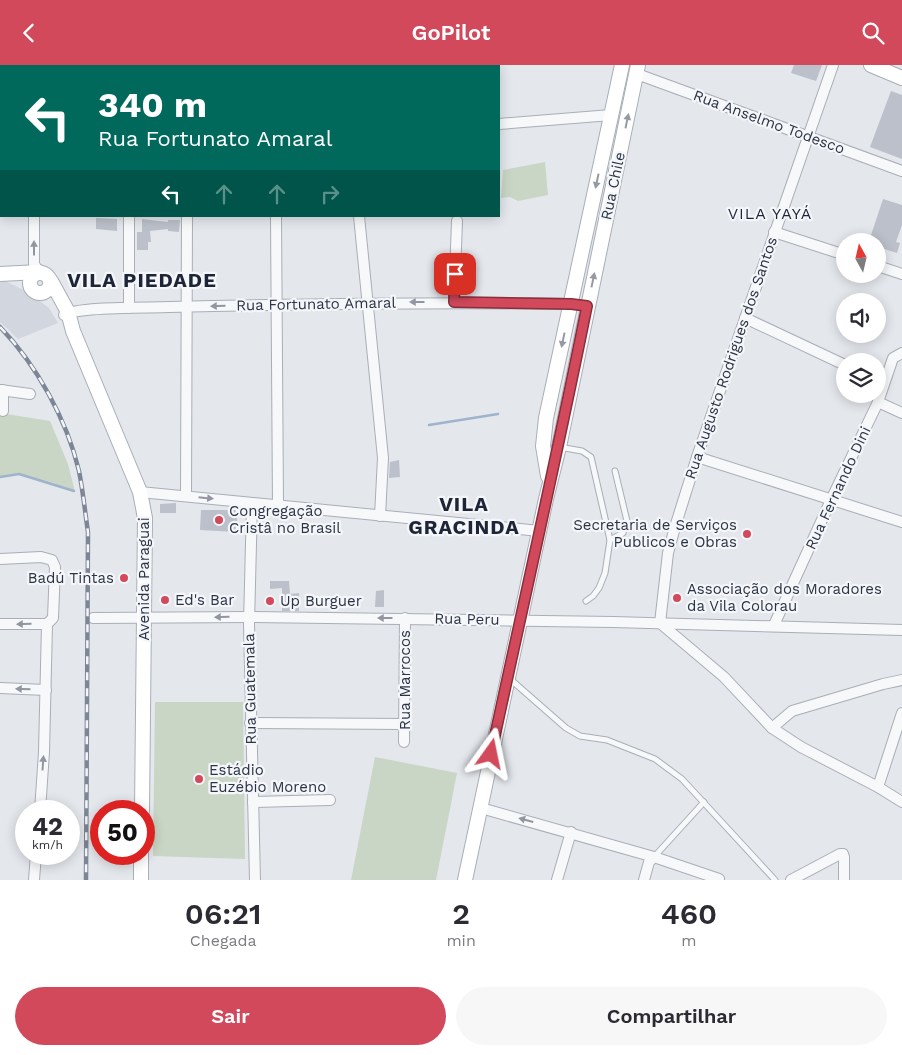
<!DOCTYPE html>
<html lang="pt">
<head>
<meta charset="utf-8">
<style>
  :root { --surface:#fff; --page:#f7f7f7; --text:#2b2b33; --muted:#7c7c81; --accent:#d1495b }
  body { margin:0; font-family:"Work Sans",sans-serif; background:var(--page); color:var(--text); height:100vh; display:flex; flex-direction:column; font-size:19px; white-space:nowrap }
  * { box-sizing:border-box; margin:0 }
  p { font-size:16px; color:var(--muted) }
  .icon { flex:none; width:28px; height:28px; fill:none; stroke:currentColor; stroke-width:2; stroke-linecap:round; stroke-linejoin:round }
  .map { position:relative; height:815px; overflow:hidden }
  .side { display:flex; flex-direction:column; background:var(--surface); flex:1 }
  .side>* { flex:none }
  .guide { position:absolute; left:0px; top:0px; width:500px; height:152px; box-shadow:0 2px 12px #0003; background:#00695c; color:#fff; overflow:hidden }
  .needle { width:32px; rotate:352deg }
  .tools { position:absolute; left:836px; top:168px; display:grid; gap:10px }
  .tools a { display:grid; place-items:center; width:50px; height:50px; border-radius:50%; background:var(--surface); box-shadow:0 2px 12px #0003; font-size:25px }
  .speed { position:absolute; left:15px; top:735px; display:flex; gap:10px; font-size:25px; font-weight:700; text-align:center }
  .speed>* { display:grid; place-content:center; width:65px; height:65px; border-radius:50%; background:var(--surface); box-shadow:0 2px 12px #0003; line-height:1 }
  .speed small { font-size:12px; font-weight:400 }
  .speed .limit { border:8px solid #d22; background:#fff; color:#111 }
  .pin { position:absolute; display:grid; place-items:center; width:42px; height:42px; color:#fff; margin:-21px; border-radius:10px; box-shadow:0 2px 8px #0006 }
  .me { position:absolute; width:55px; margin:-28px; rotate:12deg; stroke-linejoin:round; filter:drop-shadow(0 0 4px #0008) }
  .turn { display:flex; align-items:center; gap:18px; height:105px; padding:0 15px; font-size:22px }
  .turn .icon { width:65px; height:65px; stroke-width:2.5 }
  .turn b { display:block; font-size:35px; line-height:42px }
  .lanes { display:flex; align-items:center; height:48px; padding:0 15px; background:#0003; justify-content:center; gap:25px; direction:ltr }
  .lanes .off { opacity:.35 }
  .eta { display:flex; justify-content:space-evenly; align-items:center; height:85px; text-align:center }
  .eta b { font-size:30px; font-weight:600; line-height:35px }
  .primary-button { display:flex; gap:10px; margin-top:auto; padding:10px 15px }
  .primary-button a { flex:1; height:58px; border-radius:30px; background:var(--accent); color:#fff; font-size:20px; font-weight:600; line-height:58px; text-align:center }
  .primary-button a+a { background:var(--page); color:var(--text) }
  header { display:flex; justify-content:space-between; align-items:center; height:65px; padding:0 15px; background:var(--accent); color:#fff; font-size:22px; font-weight:600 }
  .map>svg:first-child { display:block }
  .built { fill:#d2d6de }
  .green { fill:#c9d6c5 }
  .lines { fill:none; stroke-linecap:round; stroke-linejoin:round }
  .stream { stroke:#9fb4cc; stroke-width:2.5 }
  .building { fill:#bbc0ca }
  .lane-casing { stroke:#a9aeb7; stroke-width:7 }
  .street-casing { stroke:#a9aeb7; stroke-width:12 }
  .secondary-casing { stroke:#a9aeb7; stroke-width:16 }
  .lane { stroke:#f7f8fa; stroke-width:5 }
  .street { stroke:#f7f8fa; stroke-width:10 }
  .secondary { stroke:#fff; stroke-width:14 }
  .rail-casing { stroke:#7d8696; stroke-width:4.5 }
  .rail { stroke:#f4f6f9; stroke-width:2.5; stroke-dasharray:8; stroke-linecap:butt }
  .oneway { fill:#959aa2 }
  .oneway2 { fill:#9196a0 }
  .route-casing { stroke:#882f3b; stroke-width:12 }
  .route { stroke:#d1495b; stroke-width:9 }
  .poi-dot { fill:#d1495b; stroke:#f4f6f9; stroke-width:2 }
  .labels { text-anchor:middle; stroke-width:4.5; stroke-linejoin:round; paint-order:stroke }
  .street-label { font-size:15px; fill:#2b3445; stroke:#f4f6f9 }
  .poi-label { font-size:15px; fill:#2b3445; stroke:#f4f6f9; text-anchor:start }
  .neighbourhood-label { font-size:16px; letter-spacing:1px; fill:#1d2536; stroke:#f4f6f9 }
  .district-label { font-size:20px; font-weight:bold; letter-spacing:1px; fill:#1d2536; stroke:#f4f6f9 }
</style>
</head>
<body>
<header><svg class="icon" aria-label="back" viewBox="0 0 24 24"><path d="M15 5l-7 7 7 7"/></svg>GoPilot<svg class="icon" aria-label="search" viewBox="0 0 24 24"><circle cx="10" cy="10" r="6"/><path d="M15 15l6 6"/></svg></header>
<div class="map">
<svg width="902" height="815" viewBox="0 0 902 815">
  <rect width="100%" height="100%" fill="#e4e7ec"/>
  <path class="built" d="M0,216H5L28,227L49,243L58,258L18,274L0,257Z"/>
  <g class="green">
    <path d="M545,97L548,130L518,136L510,132L501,133L503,105Z"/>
    <path d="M0,348L50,356L68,399L75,427L19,409L0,412Z"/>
    <path d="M155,637H243L245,794L153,791Z"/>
    <path d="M375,692L457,708L436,815H351Z"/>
  </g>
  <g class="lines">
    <g class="stream">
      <path d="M429,360L498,349"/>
      <path d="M0,412L19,409L74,426"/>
    </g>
  </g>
  <g class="building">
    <path d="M794,0H822L816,16L791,8Z"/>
    <path d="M891,26L902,30V94L870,82Z"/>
    <path d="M883,134L902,140V160L896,177L900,178L897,188L878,182V176H869Z"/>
    <path d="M96,153L117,154V166L96,164Z"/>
    <path d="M142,154L168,157V155H180L179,167L168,166V164L150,166L151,177H148V185H137V167H142Z"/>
    <path d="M399,395L400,412L389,413L390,397Z"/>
    <path d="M176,438V448H160V439Z"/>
    <path d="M201,445H237V467L200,465Z"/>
    <path d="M270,516H289L290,529L299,528V546H282V523L270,524Z"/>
    <path d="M384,525V542H375L376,526Z"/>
  </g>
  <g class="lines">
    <defs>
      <g id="lane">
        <path d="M559,382L582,386L591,392L610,475L605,508L599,523L593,531L586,536"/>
        <path d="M610,475L623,468L627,456L615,406"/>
        <path d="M510,614L566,663L580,671L607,675L655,694L682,714L775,815"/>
        <path d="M654,792L704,737"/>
      </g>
      <g id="street">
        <path d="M33,0V1"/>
        <path d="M345,0V1"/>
        <path d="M833,0L697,392L675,462L668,488L660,558L724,612L772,663L801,682L878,722L902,737"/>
        <path d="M129,1V0"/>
        <path d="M226,1V0"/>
        <path d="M637,9L902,106"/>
        <path d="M499,59L611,50"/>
        <path d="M34,151V199L37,204L46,209"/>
        <path d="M276,151L278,440"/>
        <path d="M359,151L383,393L380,451"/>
        <path d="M774,167L845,190"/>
        <path d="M878,201L902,209"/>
        <path d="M454,237L457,156"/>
        <path d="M129,243V151"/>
        <path d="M64,250C78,241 149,243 169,242C303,239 437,237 571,239L587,241"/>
        <path d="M745,253L845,300"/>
        <path d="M0,325L30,329"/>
        <path d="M3,325V346"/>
        <path d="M878,337L902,348"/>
        <path d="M697,392L902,457"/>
        <path d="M140,427L540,466"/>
        <path d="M186,431L187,151"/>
        <path d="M252,438L249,559L255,815"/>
        <path d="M0,494L41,492L52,495L55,502L53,553L47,559H0"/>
        <path d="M93,553L250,552L613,557L902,565"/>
        <path d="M774,560L831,435L878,337L893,293L902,288"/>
        <path d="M0,623L46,625"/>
        <path d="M250,658L405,659"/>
        <path d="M772,663L792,646L883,619L902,615"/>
        <path d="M404,677L405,553"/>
        <path d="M878,722L902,648"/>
        <path d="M253,737L330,735"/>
        <path d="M481,743L654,792L719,814"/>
        <path d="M40,746L44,687L47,559"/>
        <path d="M34,815L36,789"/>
        <path d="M557,815L571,767"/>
        <path d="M644,815L649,797L654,792"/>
        <path d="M791,815L840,789H843L844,792V815"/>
      </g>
      <g id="secondary">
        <path d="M871,0L902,13"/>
        <circle cx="40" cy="218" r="10"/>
        <path d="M0,209L39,207"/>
        <path d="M51,216L68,247L73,266L140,427L145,453L142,746"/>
        <path d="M548,411L543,381L546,353L622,0"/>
        <path d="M141,815V789"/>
        <path d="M465,815L546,434L559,382L638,0"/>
      </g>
    </defs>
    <use href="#lane" class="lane-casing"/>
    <use href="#street" class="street-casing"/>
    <use href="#secondary" class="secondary-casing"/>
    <use href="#lane" class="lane"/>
    <use href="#street" class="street"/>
    <use href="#secondary" class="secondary"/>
    <defs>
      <path id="rail" d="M0,262C36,299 67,355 79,406C83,426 85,447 88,467L86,815"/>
    </defs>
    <use href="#rail" class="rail-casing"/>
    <use href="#rail" class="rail"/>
  </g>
  <defs><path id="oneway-solid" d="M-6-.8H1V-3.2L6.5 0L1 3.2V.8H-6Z" transform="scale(1.25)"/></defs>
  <g class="oneway">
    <use href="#oneway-solid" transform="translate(627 56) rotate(-78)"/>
    <use href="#oneway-solid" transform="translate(597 116) rotate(102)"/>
    <use href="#oneway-solid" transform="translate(593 215) rotate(-78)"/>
    <use href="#oneway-solid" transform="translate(563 275) rotate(102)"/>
  </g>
  <g class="oneway2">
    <use href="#oneway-solid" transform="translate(34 183) rotate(-90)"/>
    <use href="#oneway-solid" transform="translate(417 237) rotate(180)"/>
    <use href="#oneway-solid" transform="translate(218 241) rotate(179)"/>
    <use href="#oneway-solid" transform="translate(206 433) rotate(6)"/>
    <use href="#oneway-solid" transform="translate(222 552) rotate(179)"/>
    <use href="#oneway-solid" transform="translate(385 553) rotate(-180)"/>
    <use href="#oneway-solid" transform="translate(24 559) rotate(179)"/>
    <use href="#oneway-solid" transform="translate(23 624) rotate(-178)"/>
    <use href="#oneway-solid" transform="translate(43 698) rotate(-86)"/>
    <use href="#oneway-solid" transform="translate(526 755) rotate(-165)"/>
  </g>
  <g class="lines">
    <defs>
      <path id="route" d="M455,209L454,237L571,239L587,241C557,391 523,540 491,689"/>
    </defs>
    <use href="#route" class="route-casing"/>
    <use href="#route" class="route"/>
  </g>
  <g class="poi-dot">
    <circle cx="219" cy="455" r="5"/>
    <circle cx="747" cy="469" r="5"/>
    <circle cx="124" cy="513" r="5"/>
    <circle cx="677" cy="533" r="5"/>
    <circle cx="165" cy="535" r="5"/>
    <circle cx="270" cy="536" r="5"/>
    <circle cx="199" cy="714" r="5"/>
  </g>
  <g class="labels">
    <g class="street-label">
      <text transform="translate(769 57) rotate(20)" y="5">Rua Anselmo Todesco</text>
      <text transform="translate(613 121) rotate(-78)" y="5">Rua Chile</text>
      <text transform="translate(316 239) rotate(-1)" y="5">Rua Fortunato Amaral</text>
      <text transform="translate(731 293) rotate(-71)" y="5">Rua Augusto Rodrigues dos Santos</text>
      <text transform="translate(838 423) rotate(-65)" y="5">Rua Fernando Dini</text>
      <text transform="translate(144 514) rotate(-90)" y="5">Avenida Paraguai</text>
      <text transform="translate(467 554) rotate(1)" y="5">Rua Peru</text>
      <text transform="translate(405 615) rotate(-90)" y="5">Rua Marrocos</text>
      <text transform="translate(250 624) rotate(-91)" y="5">Rua Guatemala</text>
    </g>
    <g class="poi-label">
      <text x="229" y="451">Congregação<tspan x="229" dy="17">Cristâ no Brasil</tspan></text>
      <text x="737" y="465" text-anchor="end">Secretaria de Serviços<tspan x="737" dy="17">Publicos e Obras</tspan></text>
      <text x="114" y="518" text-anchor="end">Badú Tintas</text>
      <text x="687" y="529">Associação dos Moradores<tspan x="687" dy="17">da Vila Colorau</tspan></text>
      <text x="175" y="540">Ed's Bar</text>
      <text x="280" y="541">Up Burguer</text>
      <text x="209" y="710">Estádio<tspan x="209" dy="17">Euzébio Moreno</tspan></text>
    </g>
    <g class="neighbourhood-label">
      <text x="770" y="154">VILA YAYÁ</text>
    </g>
    <g class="district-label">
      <text x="142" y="222">VILA PIEDADE</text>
      <text x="464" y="446">VILA<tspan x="464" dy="23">GRACINDA</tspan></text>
    </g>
  </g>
</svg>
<div class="tools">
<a><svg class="needle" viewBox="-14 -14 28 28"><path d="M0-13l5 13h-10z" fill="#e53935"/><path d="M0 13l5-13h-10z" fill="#7c7c81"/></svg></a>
<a><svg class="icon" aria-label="sound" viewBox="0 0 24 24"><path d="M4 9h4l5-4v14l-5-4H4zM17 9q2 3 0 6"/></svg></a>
<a><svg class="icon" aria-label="layers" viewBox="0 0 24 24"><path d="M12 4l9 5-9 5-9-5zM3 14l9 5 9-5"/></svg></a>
</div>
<div class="speed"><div>42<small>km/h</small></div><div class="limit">50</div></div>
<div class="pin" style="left:455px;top:209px;background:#d93025"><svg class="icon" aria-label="arrive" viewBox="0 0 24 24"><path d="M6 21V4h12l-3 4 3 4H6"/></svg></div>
<svg class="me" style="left:491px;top:689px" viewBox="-20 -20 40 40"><path d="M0-17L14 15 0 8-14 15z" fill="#d1495b" stroke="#fff" stroke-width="4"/></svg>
<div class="guide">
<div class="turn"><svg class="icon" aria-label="left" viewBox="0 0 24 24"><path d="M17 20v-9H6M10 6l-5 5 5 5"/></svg><div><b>340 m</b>Rua Fortunato Amaral</div></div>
<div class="lanes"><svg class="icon" aria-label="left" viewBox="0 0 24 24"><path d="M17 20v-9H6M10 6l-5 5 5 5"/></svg><svg class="icon off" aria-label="ahead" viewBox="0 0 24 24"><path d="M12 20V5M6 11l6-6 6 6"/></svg><svg class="icon off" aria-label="ahead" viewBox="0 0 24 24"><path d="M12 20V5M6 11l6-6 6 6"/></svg><svg class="icon off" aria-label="right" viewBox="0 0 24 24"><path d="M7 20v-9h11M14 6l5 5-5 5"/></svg></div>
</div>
</div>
<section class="side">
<div class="eta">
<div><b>06:21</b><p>Chegada</p></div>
<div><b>2</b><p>min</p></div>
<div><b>460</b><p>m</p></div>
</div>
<div class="primary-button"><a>Sair</a><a>Compartilhar</a></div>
</section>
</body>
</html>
